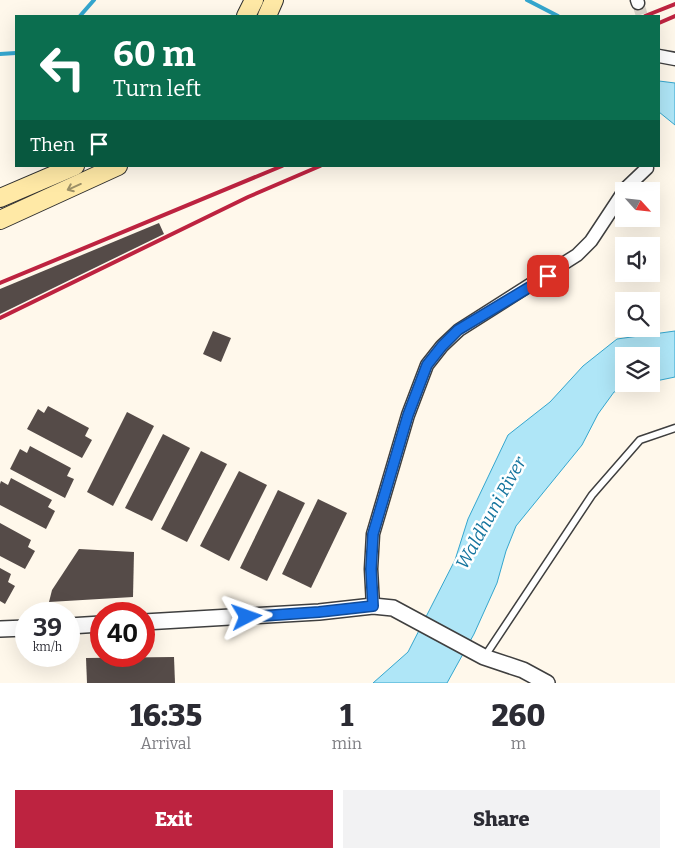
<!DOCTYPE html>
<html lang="en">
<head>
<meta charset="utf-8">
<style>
  :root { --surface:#fff; --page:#f2f2f3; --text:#2b2b33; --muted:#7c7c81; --accent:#bd2340 }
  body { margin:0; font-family:Bitter,serif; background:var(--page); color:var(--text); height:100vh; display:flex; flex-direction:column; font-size:19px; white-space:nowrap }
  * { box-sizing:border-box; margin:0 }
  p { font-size:16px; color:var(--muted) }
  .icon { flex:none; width:28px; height:28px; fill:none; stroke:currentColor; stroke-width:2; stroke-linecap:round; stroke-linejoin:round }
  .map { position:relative; height:683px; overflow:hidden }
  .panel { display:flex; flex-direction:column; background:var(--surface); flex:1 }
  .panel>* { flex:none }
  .guide { position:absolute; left:15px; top:15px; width:645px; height:152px; border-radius:0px; box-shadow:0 5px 20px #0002; background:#0b6e4f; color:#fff; overflow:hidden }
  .needle { width:32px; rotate:117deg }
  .buttons { position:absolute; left:615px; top:182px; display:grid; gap:10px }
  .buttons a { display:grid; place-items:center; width:45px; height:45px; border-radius:0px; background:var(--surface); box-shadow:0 5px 20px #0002; font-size:25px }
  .speed { position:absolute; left:15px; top:602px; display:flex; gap:10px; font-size:25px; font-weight:700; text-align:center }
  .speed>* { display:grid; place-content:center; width:65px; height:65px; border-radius:50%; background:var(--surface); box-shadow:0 5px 20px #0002; line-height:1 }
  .speed small { font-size:12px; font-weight:400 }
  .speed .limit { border:8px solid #d22; background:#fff; color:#111 }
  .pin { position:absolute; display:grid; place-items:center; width:42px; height:42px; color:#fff; margin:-21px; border-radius:10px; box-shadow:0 2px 8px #0006 }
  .me { position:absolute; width:55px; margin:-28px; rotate:86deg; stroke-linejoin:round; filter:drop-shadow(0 0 4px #0008) }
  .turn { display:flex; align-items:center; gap:18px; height:105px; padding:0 15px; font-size:22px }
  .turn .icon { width:65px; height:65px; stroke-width:2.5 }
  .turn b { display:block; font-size:35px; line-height:42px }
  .then { display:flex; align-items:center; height:48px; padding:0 15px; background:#0003; gap:10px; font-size:19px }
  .eta { display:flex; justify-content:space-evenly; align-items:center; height:85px; text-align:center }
  .eta b { font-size:30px; font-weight:800; line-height:35px }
  .action { display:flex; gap:10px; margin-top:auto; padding:10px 15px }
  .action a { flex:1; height:58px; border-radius:0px; background:var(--accent); color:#fff; font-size:20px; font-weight:800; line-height:58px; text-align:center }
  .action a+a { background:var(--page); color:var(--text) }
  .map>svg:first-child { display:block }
  .water { fill:#afe6f7; stroke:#35a6ce }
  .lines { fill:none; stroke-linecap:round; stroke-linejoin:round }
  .stream { stroke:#35a6ce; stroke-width:4 }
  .building { fill:#554b48 }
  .minor-tunnel { stroke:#dbd5ca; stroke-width:12; stroke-dasharray:12 6; stroke-linecap:butt }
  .service-casing { stroke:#3f3f3f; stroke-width:9 }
  .minor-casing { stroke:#3f3f3f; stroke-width:15 }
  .tertiary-casing { stroke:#3f3f3f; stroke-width:18 }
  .secondary-casing { stroke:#2e2e2e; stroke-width:20 }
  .service { stroke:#fff; stroke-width:6 }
  .minor { stroke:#fff; stroke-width:12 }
  .tertiary { stroke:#fff; stroke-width:15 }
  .secondary { stroke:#ffe9a6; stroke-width:18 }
  .rail { stroke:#bd2340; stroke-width:4 }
  .oneway { stroke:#9e9168 }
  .route-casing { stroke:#114b97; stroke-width:12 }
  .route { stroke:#1a73e8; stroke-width:9 }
  .labels { text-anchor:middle; stroke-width:5; stroke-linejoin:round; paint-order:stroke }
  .water-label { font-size:18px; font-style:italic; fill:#15759e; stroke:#fff }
</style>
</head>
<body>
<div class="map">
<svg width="675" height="683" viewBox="0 0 675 683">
  <rect width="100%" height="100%" fill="#fff8eb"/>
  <g class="water">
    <path d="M659,81L675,83V125L659,112Z"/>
    <path d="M675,331V377L651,382V356H624V384H645L614,392L598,414L582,445L516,526L506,551L497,583L474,634L447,683H373L408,652L455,560L468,519L508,435L550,402L583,366L617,339Z"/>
  </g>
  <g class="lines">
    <g class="stream">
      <path d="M527,0L558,16"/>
      <path d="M80,16L94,0"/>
      <path d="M0,54L16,53"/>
    </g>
  </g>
  <g class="building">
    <path d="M159,223L164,234L0,314V289Z"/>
    <path d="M213,331L231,338L221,362L203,354Z"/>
    <path d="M48,406L89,428L85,436L92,440L82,458L27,429L38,409L44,413Z"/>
    <path d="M127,412L154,426L113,506L87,492Z"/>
    <path d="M163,434L190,448L152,521L125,508Z"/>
    <path d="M30,446L71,468L67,476L74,479L65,498L10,469L20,449L27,453Z"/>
    <path d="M201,451L227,464L187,542L161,529Z"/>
    <path d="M239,471L267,485L229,561L200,546Z"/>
    <path d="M11,478L52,500L48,507L55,511L46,529L0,505V484L1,481L8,485Z"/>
    <path d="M278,490L305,503L267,581L240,568Z"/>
    <path d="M318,499L347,513L311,588L282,574Z"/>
    <path d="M0,523L31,540L28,547L35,551L25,569L0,556Z"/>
    <path d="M79,549L134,552L133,597L49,602L52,590Z"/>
    <path d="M0,568L11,574L8,582L15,586L5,604L0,601Z"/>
    <path d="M174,657L175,683H87L86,658Z"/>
  </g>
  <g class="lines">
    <path class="minor-tunnel" d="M638,3L642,16"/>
    <defs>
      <path id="service" d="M485,656L592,495L640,440L675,428"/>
      <g id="minor">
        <path d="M637,0L638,3"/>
        <path d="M659,56L675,59"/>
        <path d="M373,606L371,569L373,534L408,415L427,365L442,346L459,330L577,255L591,241L626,188L647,168"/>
      </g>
      <g id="tertiary">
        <path d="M144,622L319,612L373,606L393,608L484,657L523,670L547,683"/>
        <path d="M69,626L101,624"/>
        <path d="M0,629L26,628"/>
      </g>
      <g id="secondary">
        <path d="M246,16L254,0"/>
        <path d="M267,16L274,0"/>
        <path d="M0,198L75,166"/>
        <path d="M0,220L118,166"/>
      </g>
    </defs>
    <use href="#service" class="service-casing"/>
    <use href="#minor" class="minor-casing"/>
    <use href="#tertiary" class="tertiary-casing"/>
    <use href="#secondary" class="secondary-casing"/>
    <use href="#service" class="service"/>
    <use href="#minor" class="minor"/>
    <use href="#tertiary" class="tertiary"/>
    <use href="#secondary" class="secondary"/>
    <g class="rail">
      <path d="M645,16L675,4"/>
      <path d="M659,23L675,16"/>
      <path d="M0,283L282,166"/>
      <path d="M0,318L248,197L320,166"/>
    </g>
  </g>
  <defs><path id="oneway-shaft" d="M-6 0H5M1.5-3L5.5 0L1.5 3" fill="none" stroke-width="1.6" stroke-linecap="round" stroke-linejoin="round" transform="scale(1.25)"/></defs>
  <use class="oneway" href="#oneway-shaft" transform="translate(74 187) rotate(156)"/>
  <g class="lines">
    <defs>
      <path id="route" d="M247,617L319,612L373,606L371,569L373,534L408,415L427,365L442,346L458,330L548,276"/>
    </defs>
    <use href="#route" class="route-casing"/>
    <use href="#route" class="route"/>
  </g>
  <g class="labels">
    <g class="water-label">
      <text transform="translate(491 513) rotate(-61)" y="6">Waldhuni River</text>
    </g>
  </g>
</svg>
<div class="buttons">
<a><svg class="needle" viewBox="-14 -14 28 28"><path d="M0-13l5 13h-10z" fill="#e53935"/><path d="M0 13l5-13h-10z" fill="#7c7c81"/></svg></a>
<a><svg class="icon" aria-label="sound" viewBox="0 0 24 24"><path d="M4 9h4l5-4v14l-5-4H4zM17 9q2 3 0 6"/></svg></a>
<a><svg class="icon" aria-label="search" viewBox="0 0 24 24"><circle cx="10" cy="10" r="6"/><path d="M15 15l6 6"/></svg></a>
<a><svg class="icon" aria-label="layers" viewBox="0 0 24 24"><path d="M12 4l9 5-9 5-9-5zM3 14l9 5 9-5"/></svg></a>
</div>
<div class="speed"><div>39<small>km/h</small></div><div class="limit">40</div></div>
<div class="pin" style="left:548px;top:276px;background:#d93025"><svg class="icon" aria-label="arrive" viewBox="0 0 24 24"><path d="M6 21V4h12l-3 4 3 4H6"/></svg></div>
<svg class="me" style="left:247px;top:617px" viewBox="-20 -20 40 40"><path d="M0-17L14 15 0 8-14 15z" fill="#1a73e8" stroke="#fff" stroke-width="4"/></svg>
<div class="guide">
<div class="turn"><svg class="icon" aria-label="left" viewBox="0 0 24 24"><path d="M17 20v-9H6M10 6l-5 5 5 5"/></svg><div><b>60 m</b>Turn left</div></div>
<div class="then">Then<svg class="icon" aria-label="arrive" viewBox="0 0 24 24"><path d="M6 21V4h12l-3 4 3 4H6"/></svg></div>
</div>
</div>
<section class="panel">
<div class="eta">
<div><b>16:35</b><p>Arrival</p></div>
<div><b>1</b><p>min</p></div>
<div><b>260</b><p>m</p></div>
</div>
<div class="action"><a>Exit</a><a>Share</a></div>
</section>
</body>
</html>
